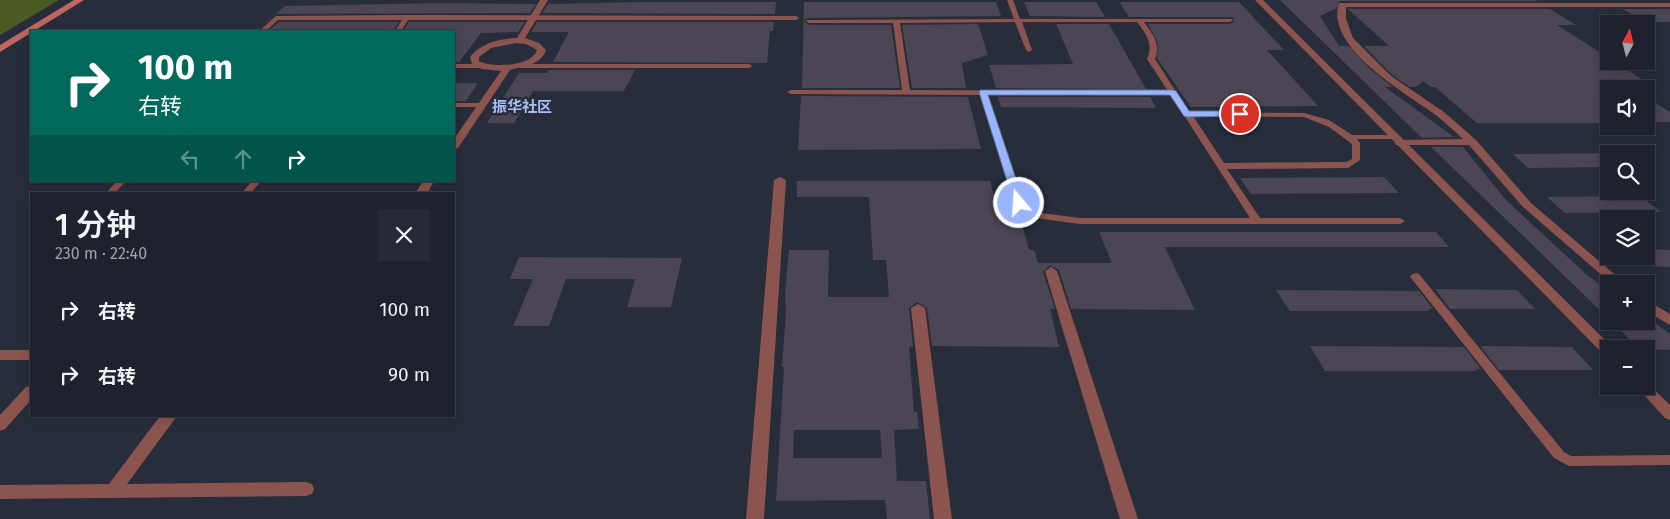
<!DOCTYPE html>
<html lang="zh">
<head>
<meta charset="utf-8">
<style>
  :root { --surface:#1d222c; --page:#252a34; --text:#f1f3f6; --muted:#a0a4a9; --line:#3b3f48 }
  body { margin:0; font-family:"Fira Sans","Noto Sans SC",sans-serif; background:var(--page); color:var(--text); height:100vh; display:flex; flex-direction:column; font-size:19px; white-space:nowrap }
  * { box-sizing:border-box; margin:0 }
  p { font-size:16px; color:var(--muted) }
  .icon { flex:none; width:28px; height:28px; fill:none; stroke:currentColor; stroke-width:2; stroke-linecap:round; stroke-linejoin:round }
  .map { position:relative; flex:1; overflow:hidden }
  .panel { position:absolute; left:30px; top:192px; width:425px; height:225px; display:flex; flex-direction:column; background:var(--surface); border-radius:0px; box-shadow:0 2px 12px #0003,0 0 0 1px var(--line) }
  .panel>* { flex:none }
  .hud { position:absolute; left:30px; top:30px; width:425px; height:152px; border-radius:0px; box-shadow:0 2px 12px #0003,0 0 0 1px var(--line); background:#00695c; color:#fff; overflow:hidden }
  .needle { width:32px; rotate:7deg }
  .buttons { position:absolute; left:1600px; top:15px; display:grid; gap:10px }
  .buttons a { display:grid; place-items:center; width:55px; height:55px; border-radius:0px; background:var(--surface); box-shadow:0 2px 12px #0003,0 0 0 1px var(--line); font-size:25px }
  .pin { position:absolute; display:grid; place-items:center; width:42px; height:42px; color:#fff; margin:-21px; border:2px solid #fff; border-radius:50%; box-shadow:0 1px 5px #0007 }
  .me { position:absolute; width:55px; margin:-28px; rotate:342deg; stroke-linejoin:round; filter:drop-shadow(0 0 4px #0008) }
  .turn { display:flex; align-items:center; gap:18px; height:105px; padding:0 25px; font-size:22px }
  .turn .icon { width:65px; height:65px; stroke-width:2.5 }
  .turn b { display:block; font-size:35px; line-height:42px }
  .lanes { display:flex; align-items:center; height:48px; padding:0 25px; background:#0003; justify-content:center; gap:25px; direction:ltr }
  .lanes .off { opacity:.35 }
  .round { display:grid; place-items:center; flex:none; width:52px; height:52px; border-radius:0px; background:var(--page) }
  .summary { display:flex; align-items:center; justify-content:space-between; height:85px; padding:0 25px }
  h1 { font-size:30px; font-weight:600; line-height:38px }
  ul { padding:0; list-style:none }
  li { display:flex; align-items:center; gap:15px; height:65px; padding:0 25px }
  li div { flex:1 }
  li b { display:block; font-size:19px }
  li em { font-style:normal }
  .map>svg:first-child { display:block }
  .green { fill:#4b5922 }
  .building { fill:#4c4554; fill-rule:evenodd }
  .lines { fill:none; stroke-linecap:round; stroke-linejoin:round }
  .service { fill:#8c544f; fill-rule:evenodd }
  .minor { fill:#8c544f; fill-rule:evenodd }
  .tertiary { fill:#8c544f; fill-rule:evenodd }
  .secondary { fill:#c06761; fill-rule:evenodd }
  .route { fill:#9ab5fd; stroke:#6476a4 }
  .labels { text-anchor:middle; stroke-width:5; stroke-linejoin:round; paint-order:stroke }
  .far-quarter-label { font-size:15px; font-weight:bold; fill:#aabff5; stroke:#272d3b }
</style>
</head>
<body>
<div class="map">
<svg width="1670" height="519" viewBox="0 0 1670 519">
  <rect width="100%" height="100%" fill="#272d3b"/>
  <path class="green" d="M0,0H59L0,35Z"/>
  <g class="building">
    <path d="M1280,0H1536L1538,1H1339L1337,8L1320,16L1339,46H1349L1370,69L1393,87H1385L1454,137L1422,138Z"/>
    <path d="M640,2H776L775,14L542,13L548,4Z"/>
    <path d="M804,2H996L1001,16L807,18L804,21L809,25H891L900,88H802Z"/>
    <path d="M1024,2H1096L1105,17L1030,16Z"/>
    <path d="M1119,2H1239L1284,50H1267L1318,106L1191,107L1157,58L1158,43L1148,24H1230L1234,22V19L1232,17H1129Z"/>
    <path d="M443,3L536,4L530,13L276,14L255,31L285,6Z"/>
    <path d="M1348,9H1550L1576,25H1557L1609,58V61H1614L1649,84H1612L1609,82V123H1477L1435,87H1431L1423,81L1416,87H1410L1392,75L1364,46H1389Z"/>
    <path d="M1622,9H1670V22H1646Z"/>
    <path d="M279,22H399L393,31H268Z"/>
    <path d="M409,22H525L518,32L481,33L459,62H454V31H403Z"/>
    <path d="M537,22H774L773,31H770L767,63H751L553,62L569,32H531Z"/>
    <path d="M978,24L988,55L962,63L966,88H912L902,25Z"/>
    <path d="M1056,24H1109L1146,89L996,88L989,65L1073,64Z"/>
    <path d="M549,70H635L624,91H533L514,123H487L519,73H547Z"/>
    <path d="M454,83H478L466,101H454Z"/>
    <path d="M801,96L968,97L981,149L798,150Z"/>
    <path d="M998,97H1150L1156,108L1001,107Z"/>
    <path d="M1646,97L1670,112V122H1646Z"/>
    <path d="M1431,147H1463L1506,200L1587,275L1609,291V319Z"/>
    <path d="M1609,153V167L1528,168L1513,154Z"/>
    <path d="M1384,177L1399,193L1251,194L1240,178Z"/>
    <path d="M797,181H990L1000,218H1020L1029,250H1034L1038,263H1112L1099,232H1436L1449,247H1165L1195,310L1071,309L1059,270L1050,265L1043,272L1055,309H1050L1059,347L932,346L927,308L917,302L909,308L913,346L909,347L914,412H917L919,429L894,430L897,481H926L930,519H887L885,500L776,501L784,367H782L786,312L785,293L789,250H829L828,297H889L886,260H873L869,197H797ZM794,430H880L882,458H793Z"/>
    <path d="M1640,196L1661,212L1565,213L1547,197Z"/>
    <path d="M1646,249L1670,250V267L1646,266Z"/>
    <path d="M519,257L682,258L671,307H627L635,279H566L549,326H513L533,279H510Z"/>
    <path d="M1435,289L1517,290L1535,309H1450Z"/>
    <path d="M1276,290L1419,291L1433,309H1428L1430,311H1290Z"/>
    <path d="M1611,321H1652L1670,334V350L1639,349Z"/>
    <path d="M1310,346L1464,347L1481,369H1476L1477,371H1325Z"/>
    <path d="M1483,346L1572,347L1593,370H1499L1481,347Z"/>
  </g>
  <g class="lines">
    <g class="service">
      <path d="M1007,0H1013L1020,19H1232L1233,20L1230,22H1144C1153,34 1161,44 1155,59L1189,112L1304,113L1329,120L1352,135H1395L1399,137L1395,139H1357L1360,143V160L1348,168L1227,169L1260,218H1400L1405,221L1400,224H1080L1035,218L1016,205L980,95L791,94L787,92L791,90H902L893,23H809L806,21L807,20L1014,19ZM1015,22L1026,50L1029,52L1032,50L1022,22H1137C1146,34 1154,44 1147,59L1168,91L910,90L900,23ZM988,95H1171L1250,218H1080L1041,213L1023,202ZM1193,116L1304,117L1329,127L1352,144V159L1346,162L1224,163Z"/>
      <path d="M407,15L796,16L799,18L796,20H408L401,31H395L402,20H278L266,31H259L276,16Z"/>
      <path d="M454,64H482L486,66L482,68H454Z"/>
      <path d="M518,64H749L753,66L749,68H521L517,66Z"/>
      <path d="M454,103H481L485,105L481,107H454Z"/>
      <path d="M117,181H126L114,194H105Z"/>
      <path d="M252,181H261L250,194H241Z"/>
      <path d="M1415,273L1419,274L1564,452L1571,456L1670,455V465L1569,466L1554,458L1411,278L1410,276Z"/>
    </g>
    <g class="minor">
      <path d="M540,0H548L525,38L539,43L546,50C541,65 524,66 510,70L458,148L454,149V139L501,71L482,69L472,64L470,57C481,43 499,39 517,38ZM516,43L526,44L537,50C532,67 492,68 479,61V57L491,48Z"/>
      <path d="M1339,3H1670V7H1346V19L1353,38L1391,76L1444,112L1476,140L1531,203L1626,284H1612L1523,207L1469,145H1396L1395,143L1400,140L1463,139C1454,131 1446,123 1437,116C1408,94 1324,48 1339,3Z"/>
      <path d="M780,177L786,180L764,519H746L774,180Z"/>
      <path d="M423,181H434L427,194H415Z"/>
      <path d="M1051,267L1057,271L1138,519H1120L1045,271Z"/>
      <path d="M1646,300L1670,314V325L1646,311Z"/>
      <path d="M918,304L925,308L952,519H934L911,308Z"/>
      <rect x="0" y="350" width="31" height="10"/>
      <path d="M31,386V400L5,429L0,431V415L26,387Z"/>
      <path d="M160,416H177L127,484L306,482L312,484L314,489L312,494L306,496L0,499V485L109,484Z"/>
    </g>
    <g class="tertiary">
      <path d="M1255,0H1263L1614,349H1609V357L1604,355Z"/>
      <path d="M1646,382L1670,405V420L1665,418L1636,386H1646Z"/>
    </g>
    <path class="secondary" d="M74,0H84L0,52V45Z"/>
  </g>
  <path class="route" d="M980,90H1172L1176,91L1189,111H1240L1245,114L1240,116L1187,117L1184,116L1170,95H988L1024,203L1019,206L1014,203L979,92Z"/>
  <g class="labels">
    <g class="far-quarter-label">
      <text x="522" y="112">振华社区</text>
    </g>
  </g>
</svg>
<div class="buttons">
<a><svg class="needle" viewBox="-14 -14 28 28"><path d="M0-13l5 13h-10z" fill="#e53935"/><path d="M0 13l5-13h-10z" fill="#a0a4a9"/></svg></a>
<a><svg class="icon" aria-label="sound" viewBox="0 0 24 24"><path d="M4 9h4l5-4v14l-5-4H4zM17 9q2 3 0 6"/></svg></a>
<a><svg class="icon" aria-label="search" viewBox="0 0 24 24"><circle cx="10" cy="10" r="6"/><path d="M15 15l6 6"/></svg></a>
<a><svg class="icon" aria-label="layers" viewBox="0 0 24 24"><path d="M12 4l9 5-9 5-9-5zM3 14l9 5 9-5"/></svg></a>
<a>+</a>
<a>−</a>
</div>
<div class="pin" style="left:1240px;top:114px;background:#d93025"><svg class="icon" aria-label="arrive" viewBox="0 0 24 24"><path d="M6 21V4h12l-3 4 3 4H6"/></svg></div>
<svg class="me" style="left:1019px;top:203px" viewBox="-20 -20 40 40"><circle r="17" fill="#9ab5fd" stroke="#fff" stroke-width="3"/><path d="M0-11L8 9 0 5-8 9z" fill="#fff"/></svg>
<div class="hud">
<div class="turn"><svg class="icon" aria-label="right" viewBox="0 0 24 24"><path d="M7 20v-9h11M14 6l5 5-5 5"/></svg><div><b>100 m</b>右转</div></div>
<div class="lanes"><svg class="icon off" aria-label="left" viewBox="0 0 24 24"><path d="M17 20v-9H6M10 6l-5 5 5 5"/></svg><svg class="icon off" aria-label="ahead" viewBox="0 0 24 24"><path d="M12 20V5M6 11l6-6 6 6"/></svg><svg class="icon" aria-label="right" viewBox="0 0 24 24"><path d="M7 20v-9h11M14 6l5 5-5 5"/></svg></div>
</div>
<section class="panel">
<div class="summary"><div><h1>1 分钟</h1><p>230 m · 22:40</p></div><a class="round"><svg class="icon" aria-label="close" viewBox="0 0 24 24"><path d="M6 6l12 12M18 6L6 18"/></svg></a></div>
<ul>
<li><svg class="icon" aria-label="right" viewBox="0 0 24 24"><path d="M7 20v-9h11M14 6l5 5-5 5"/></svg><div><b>右转</b></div><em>100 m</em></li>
<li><svg class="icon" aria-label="right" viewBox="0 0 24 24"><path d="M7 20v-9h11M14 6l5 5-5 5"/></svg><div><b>右转</b></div><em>90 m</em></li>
</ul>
</section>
</div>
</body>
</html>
